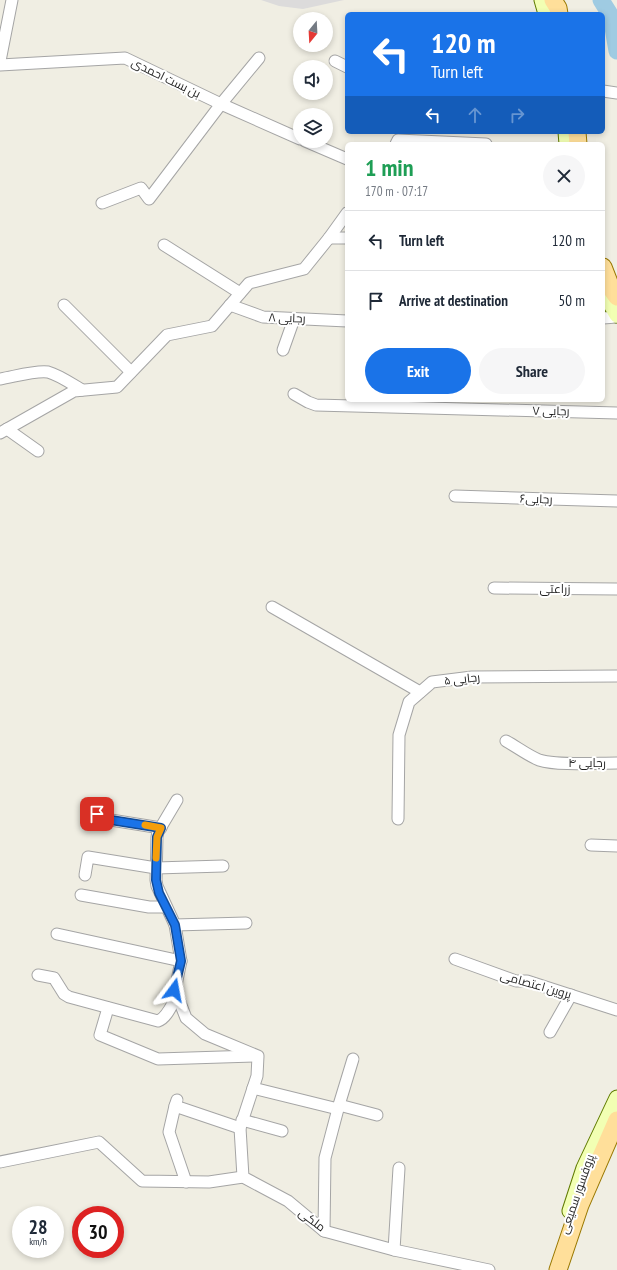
<!DOCTYPE html>
<html lang="en">
<head>
<meta charset="utf-8">
<style>
  :root { --surface:#fff; --page:#f6f6f7; --text:#1f2937; --muted:#747a83; --line:#e0e1e3; --accent:#1a73e8 }
  body { margin:0; font-family:"PT Sans Narrow",Cairo,sans-serif; background:var(--page); color:var(--text); height:100vh; display:flex; flex-direction:column; font-size:15px; white-space:nowrap }
  * { box-sizing:border-box; margin:0 }
  p { font-size:13px; color:var(--muted) }
  .icon { flex:none; width:22px; height:22px; fill:none; stroke:currentColor; stroke-width:2; stroke-linecap:round; stroke-linejoin:round }
  .map { position:relative; flex:1; overflow:hidden }
  .drawer { position:absolute; left:345px; top:142px; width:260px; height:260px; display:flex; flex-direction:column; background:var(--surface); border-radius:6px; box-shadow:0 2px 6px #0003 }
  .drawer>* { flex:none }
  .top-card { position:absolute; left:345px; top:12px; width:260px; height:122px; border-radius:6px; box-shadow:0 2px 6px #0003; background:#1a73e8; color:#fff; overflow:hidden }
  .needle { width:26px; rotate:198deg }
  .buttons { position:absolute; left:293px; top:12px; display:grid; gap:8px }
  .buttons a { display:grid; place-items:center; width:40px; height:40px; border-radius:50%; background:var(--surface); box-shadow:0 2px 6px #0003; font-size:20px }
  .speed { position:absolute; left:12px; top:1206px; display:flex; gap:8px; font-size:20px; font-weight:700; text-align:center }
  .speed>* { display:grid; place-content:center; width:52px; height:52px; border-radius:50%; background:var(--surface); box-shadow:0 2px 6px #0003; line-height:1 }
  .speed small { font-size:10px; font-weight:400 }
  .speed .limit { border:6px solid #d22; background:#fff; color:#111 }
  .pin { position:absolute; display:grid; place-items:center; width:34px; height:34px; color:#fff; margin:-17px; border-radius:8px; box-shadow:0 2px 6px #0006 }
  .me { position:absolute; width:44px; margin:-22px; rotate:13deg; stroke-linejoin:round; filter:drop-shadow(0 0 3px #0008) }
  .turn { display:flex; align-items:center; gap:14px; height:84px; padding:0 20px; font-size:18px }
  .turn .icon { width:52px; height:52px; stroke-width:2.5 }
  .turn b { display:block; font-size:28px; line-height:34px }
  .lanes { display:flex; align-items:center; height:38px; padding:0 20px; background:#0003; justify-content:center; gap:20px; direction:ltr }
  .lanes .off { opacity:.35 }
  .round { display:grid; place-items:center; flex:none; width:42px; height:42px; border-radius:21px; background:var(--page) }
  .overview { display:flex; align-items:center; justify-content:space-between; height:68px; padding:0 20px }
  h1 { font-size:24px; font-weight:600; line-height:30px; color:#1e9e55 }
  .primary-button { display:flex; gap:8px; margin-top:auto; padding:8px 20px }
  .primary-button a { flex:1; height:46px; border-radius:24px; background:var(--accent); color:#fff; font-size:16px; font-weight:600; line-height:46px; text-align:center }
  .primary-button a+a { background:var(--page); color:var(--text) }
  ul { padding:0; list-style:none }
  li { display:flex; align-items:center; gap:12px; height:60px; padding:0 20px; border-top:1px solid var(--line) }
  li div { flex:1 }
  li b { display:block; font-size:15px }
  li em { font-style:normal }
  .map>svg:first-child { display:block }
  .residential { fill:#dcdbdb }
  .lines { fill:none; stroke-linecap:round; stroke-linejoin:round }
  .river { stroke:#9fcbe2; stroke-width:17 }
  .street-casing { stroke:#a5a5a5; stroke-width:13 }
  .secondary-casing { stroke:#5f7b00; stroke-width:17 }
  .primary-casing { stroke:#997800; stroke-width:19 }
  .street { stroke:#fff; stroke-width:11 }
  .secondary { stroke:#f2ffb3; stroke-width:15 }
  .primary { stroke:#ffdf9a; stroke-width:17 }
  .route-casing { stroke:#114b97; stroke-width:10 }
  .route { stroke:#1a73e8; stroke-width:7 }
  .slow { stroke:#f59e0b; stroke-width:7 }
  .labels { text-anchor:middle; stroke-width:4; stroke-linejoin:round; paint-order:stroke }
  .street-label { font-size:12px; fill:#1e1e1e; stroke:#fff }
</style>
</head>
<body>
<div class="map">
<svg width="617" height="1270" viewBox="0 0 617 1270">
  <rect width="100%" height="100%" fill="#f0eee3"/>
  <path class="residential" d="M261,0H344L303,9L279,6Z"/>
  <g class="lines">
    <path class="river" d="M601,0L611,16L617,51"/>
    <defs>
      <g id="street">
        <path d="M0,61L12,0"/>
        <path d="M335,61L347,67"/>
        <path d="M0,65L125,58L221,104L300,139"/>
        <path d="M603,91L617,93"/>
        <path d="M305,141L347,159"/>
        <path d="M396,144L398,140L486,144"/>
        <path d="M102,203L141,188L149,199L221,104L259,58"/>
        <path d="M329,238H347"/>
        <path d="M164,245L240,293"/>
        <path d="M64,305L131,372"/>
        <path d="M230,305L263,317L347,321"/>
        <path d="M603,318L617,317"/>
        <path d="M283,350L294,319"/>
        <path d="M0,379C13,377 36,370 48,372C59,375 72,384 82,390"/>
        <path d="M294,394L308,402L316,405L617,413"/>
        <path d="M7,429L38,451"/>
        <path d="M0,433L74,391L117,387L167,335L212,326L249,283L304,269L329,238L347,213"/>
        <path d="M455,496L617,501"/>
        <path d="M494,588L617,589"/>
        <path d="M272,607L420,692"/>
        <path d="M506,741C517,747 527,755 539,760C558,766 596,763 617,763"/>
        <path d="M177,800L158,832L157,837L156,880L157,886L175,925L246,923"/>
        <path d="M89,809L111,820L161,828"/>
        <path d="M398,819L399,735L409,702L432,682L472,677L617,676"/>
        <path d="M591,845L617,846"/>
        <path d="M85,875L88,857L156,868L223,866"/>
        <path d="M81,895L149,907H166"/>
        <path d="M175,925L181,961L175,990L186,1018L205,1034L258,1056L257,1076L240,1128L243,1177L288,1201L324,1231L394,1250L489,1270"/>
        <path d="M57,934L181,961"/>
        <path d="M455,959L516,981H527L617,1010"/>
        <path d="M38,975L54,978L64,994L69,997L158,1021C167,1018 172,1004 177,996"/>
        <path d="M108,1008L100,1035L158,1059L254,1056"/>
        <path d="M550,1032L571,995"/>
        <path d="M253,1088L338,1109"/>
        <path d="M177,1100L175,1106L240,1128"/>
        <path d="M339,1105L377,1115"/>
        <path d="M175,1106L169,1132L186,1182"/>
        <path d="M242,1120L282,1131"/>
        <path d="M0,1162L99,1142L142,1181L209,1182L243,1177"/>
        <path d="M324,1231L325,1158L339,1105L353,1059"/>
        <path d="M394,1250L399,1168"/>
      </g>
      <g id="secondary">
        <path d="M542,0L546,14"/>
        <path d="M566,132L567,144"/>
        <path d="M603,291L617,315"/>
        <path d="M570,1211L584,1168L617,1098"/>
      </g>
      <g id="primary">
        <path d="M553,0L558,8L559,14"/>
        <path d="M577,132L578,144"/>
        <path d="M603,267L612,290L617,297"/>
        <path d="M558,1270L580,1205L617,1120"/>
      </g>
    </defs>
    <use href="#street" class="street-casing"/>
    <use href="#secondary" class="secondary-casing"/>
    <use href="#primary" class="primary-casing"/>
    <use href="#street" class="street"/>
    <use href="#secondary" class="secondary"/>
    <use href="#primary" class="primary"/>
  </g>
  <g class="lines">
    <defs>
      <path id="route" d="M97,814L111,820L161,828L157,837L156,880L159,893L175,925L181,961L174,990"/>
    </defs>
    <use href="#route" class="route-casing"/>
    <use href="#route" class="route"/>
    <path class="slow" d="M145,825L161,828L157,837L156,858"/>
  </g>
  <g class="labels">
    <g class="street-label">
      <text transform="translate(166 78) rotate(26)" y="4">بن بست احمدی</text>
      <text transform="translate(287 318) rotate(2)" y="4">رجایی ۸</text>
      <text transform="translate(551 411) rotate(1)" y="4">رجایی ۷</text>
      <text transform="translate(536 499) rotate(2)" y="4">رجایی۶</text>
      <text x="555" y="593">زراعتی</text>
      <text transform="translate(462 679) rotate(-6)" y="4">رجایی ۵</text>
      <text x="587" y="767">رجایی ۴</text>
      <text transform="translate(536 985) rotate(16)" y="4">پروین اعتصامی</text>
      <text transform="translate(577 1194) rotate(-71)" y="4">پروفسور سمیعی</text>
      <text transform="translate(312 1220) rotate(37)" y="4">ملکی</text>
    </g>
  </g>
</svg>
<div class="buttons">
<a><svg class="needle" viewBox="-14 -14 28 28"><path d="M0-13l5 13h-10z" fill="#e53935"/><path d="M0 13l5-13h-10z" fill="#747a83"/></svg></a>
<a><svg class="icon" aria-label="sound" viewBox="0 0 24 24"><path d="M4 9h4l5-4v14l-5-4H4zM17 9q2 3 0 6"/></svg></a>
<a><svg class="icon" aria-label="layers" viewBox="0 0 24 24"><path d="M12 4l9 5-9 5-9-5zM3 14l9 5 9-5"/></svg></a>
</div>
<div class="speed"><div>28<small>km/h</small></div><div class="limit">30</div></div>
<div class="pin" style="left:97px;top:814px;background:#d93025"><svg class="icon" aria-label="arrive" viewBox="0 0 24 24"><path d="M6 21V4h12l-3 4 3 4H6"/></svg></div>
<svg class="me" style="left:174px;top:990px" viewBox="-20 -20 40 40"><path d="M0-17L14 15 0 8-14 15z" fill="#1a73e8" stroke="#fff" stroke-width="4"/></svg>
<div class="top-card">
<div class="turn"><svg class="icon" aria-label="left" viewBox="0 0 24 24"><path d="M17 20v-9H6M10 6l-5 5 5 5"/></svg><div><b>120 m</b>Turn left</div></div>
<div class="lanes"><svg class="icon" aria-label="left" viewBox="0 0 24 24"><path d="M17 20v-9H6M10 6l-5 5 5 5"/></svg><svg class="icon off" aria-label="ahead" viewBox="0 0 24 24"><path d="M12 20V5M6 11l6-6 6 6"/></svg><svg class="icon off" aria-label="right" viewBox="0 0 24 24"><path d="M7 20v-9h11M14 6l5 5-5 5"/></svg></div>
</div>
<section class="drawer">
<div class="overview"><div><h1>1 min</h1><p>170 m · 07:17</p></div><a class="round"><svg class="icon" aria-label="close" viewBox="0 0 24 24"><path d="M6 6l12 12M18 6L6 18"/></svg></a></div>
<ul>
<li><svg class="icon" aria-label="left" viewBox="0 0 24 24"><path d="M17 20v-9H6M10 6l-5 5 5 5"/></svg><div><b>Turn left</b></div><em>120 m</em></li>
<li><svg class="icon" aria-label="arrive" viewBox="0 0 24 24"><path d="M6 21V4h12l-3 4 3 4H6"/></svg><div><b>Arrive at destination</b></div><em>50 m</em></li>
</ul>
<div class="primary-button"><a>Exit</a><a>Share</a></div>
</section>
</div>
</body>
</html>
